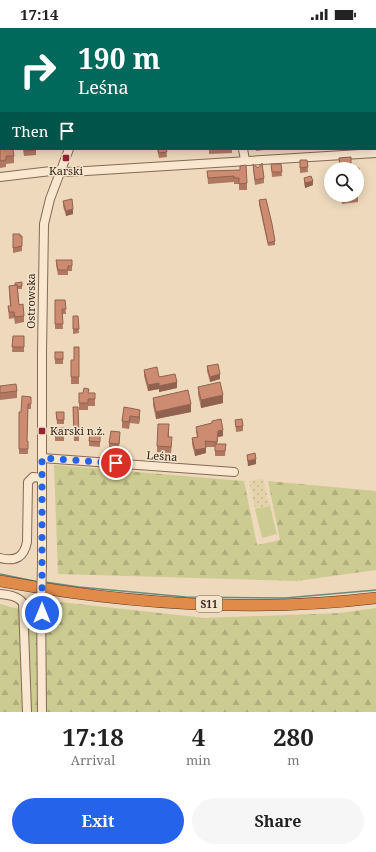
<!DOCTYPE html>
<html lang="en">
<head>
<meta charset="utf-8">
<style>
  :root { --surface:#fff; --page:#f6f6f6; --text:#222; --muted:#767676; --accent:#2563eb }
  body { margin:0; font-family:"Noto Serif",serif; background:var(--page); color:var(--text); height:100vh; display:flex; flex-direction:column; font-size:15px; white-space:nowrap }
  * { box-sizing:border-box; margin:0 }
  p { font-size:13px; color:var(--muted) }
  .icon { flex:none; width:22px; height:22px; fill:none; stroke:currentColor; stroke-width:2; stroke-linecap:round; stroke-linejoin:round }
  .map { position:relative; height:684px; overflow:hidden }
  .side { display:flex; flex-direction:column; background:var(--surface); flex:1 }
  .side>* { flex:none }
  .banner { position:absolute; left:0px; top:0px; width:376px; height:122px; box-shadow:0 2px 10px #0003; background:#00695c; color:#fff; overflow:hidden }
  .buttons { position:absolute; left:324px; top:134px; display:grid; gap:8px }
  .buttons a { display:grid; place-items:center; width:40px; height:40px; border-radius:50%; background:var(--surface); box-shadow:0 2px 10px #0003; font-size:20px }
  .pin { position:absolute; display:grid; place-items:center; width:34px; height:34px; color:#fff; margin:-17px; border:2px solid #fff; border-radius:50%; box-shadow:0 1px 4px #0007 }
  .me { position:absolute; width:44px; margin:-22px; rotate:0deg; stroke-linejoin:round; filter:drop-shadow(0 0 3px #0008) }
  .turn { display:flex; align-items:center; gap:14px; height:84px; padding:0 12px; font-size:18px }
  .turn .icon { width:52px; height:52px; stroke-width:2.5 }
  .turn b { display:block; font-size:28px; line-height:34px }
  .then { display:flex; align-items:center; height:38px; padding:0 12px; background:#0003; gap:8px; font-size:15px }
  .eta { display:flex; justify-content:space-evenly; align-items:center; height:68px; text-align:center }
  .eta b { font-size:24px; font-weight:700; line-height:28px }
  .primary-button { display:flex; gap:8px; margin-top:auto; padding:8px 12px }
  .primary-button a { flex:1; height:46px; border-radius:24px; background:var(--accent); color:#fff; font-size:16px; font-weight:700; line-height:46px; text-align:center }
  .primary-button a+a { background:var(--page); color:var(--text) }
  .status { display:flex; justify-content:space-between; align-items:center; height:28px; padding:0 20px; background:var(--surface); direction:ltr }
  .status svg { height:11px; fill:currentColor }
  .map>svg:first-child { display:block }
  .farmland { fill:url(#farmland-dots) }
  .grass { fill:#cccb91 }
  .forest { fill:url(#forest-firs) }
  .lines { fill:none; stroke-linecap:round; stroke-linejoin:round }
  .stream { stroke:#688c7f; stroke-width:1.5 }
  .minor-casing { stroke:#866956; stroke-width:10 }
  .highway-casing { stroke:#53382b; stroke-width:12 }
  .minor { stroke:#f9e7cf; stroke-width:8 }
  .highway { stroke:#e18b4a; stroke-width:11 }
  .minor-bridge-casing { stroke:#866956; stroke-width:10; stroke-linecap:butt }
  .minor-bridge { stroke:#f9e7cf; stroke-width:8 }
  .wall { fill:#b07861 }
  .shaded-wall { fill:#90624f }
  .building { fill:#cd8c71; stroke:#90624f }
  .route { stroke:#2563eb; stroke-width:7; stroke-dasharray:0 12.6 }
  .poi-dot { fill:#952535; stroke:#f5e4cc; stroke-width:1.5 }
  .labels { text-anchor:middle; stroke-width:3; stroke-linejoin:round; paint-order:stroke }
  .shield { fill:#f5e4cc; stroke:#6f5e50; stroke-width:1 }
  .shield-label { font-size:10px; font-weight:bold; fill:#35241b }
  .poi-label { font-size:11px; fill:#35241b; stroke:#f5e4cc }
  .street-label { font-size:11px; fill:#35241b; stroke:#f5e4cc }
</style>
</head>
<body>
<div class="status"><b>17:14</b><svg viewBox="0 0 49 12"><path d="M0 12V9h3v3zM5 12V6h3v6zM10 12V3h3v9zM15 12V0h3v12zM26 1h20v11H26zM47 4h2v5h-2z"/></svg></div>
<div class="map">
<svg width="376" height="684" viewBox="0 0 376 684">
  <defs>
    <pattern id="farmland-dots" width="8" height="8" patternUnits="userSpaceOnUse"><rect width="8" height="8" fill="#e4d3aa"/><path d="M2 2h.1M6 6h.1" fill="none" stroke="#c4b592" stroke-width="1.8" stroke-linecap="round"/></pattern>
    <pattern id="forest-firs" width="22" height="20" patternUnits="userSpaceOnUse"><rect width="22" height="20" fill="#cccb91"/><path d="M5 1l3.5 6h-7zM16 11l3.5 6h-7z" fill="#b0ae7c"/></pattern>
  </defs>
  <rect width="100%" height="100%" fill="#eed9bc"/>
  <path class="farmland" d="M263,450L270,478L255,481L249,453Z"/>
  <path class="grass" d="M270,478L277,506L262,510L255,481Z"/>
  <g class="forest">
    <path d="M54,437L244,453L257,517L280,512L268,453L376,463V542L297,553L58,546Z"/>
    <path d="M51,573L205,590L340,585L376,580V684H0V576L52,590Z"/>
  </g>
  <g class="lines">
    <g class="stream">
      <path d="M0,546L39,554"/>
      <path d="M45,554L79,559L186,569L285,570L376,562"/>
    </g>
    <defs>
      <g id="minor">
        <path d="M105,0V1"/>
        <path d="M122,1L125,0"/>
        <path d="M243,121L245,132"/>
        <path d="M0,149L51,143L70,144L376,125"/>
        <path d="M42,430L234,444"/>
        <path d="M0,530C16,534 24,529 27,514L28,454L33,449L42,450"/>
        <path d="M42,538V324L44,196L50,171L69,121"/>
        <path d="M0,566C9,567 18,568 23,575L27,684"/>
        <path d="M41,571L42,684"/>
      </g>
      <path id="highway" d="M0,553C124,576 250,585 376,570"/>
    </defs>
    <use href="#minor" class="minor-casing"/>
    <use href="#highway" class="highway-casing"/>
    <use href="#minor" class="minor"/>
    <use href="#highway" class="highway"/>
    <defs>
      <path id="minor-bridge" d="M41,571L42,538"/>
    </defs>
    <use href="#minor-bridge" class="minor-bridge-casing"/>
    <use href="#minor-bridge" class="minor-bridge"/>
  </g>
  <g class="wall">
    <path d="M0,117L14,128V135L6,136V139L0,140Z"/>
    <path d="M23,121H36V127L24,128Z"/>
    <path d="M157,121H166L167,129L159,130Z"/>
    <path d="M209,121H232V125L209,126Z"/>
    <path d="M256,121H264V122L256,123Z"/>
    <rect x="274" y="121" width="8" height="1"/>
    <path d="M351,129V140H359L361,160H357V141H340L339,130Z"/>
    <path d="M300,132H307L308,144L300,145Z"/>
    <path d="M253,136L264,150V155L255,157L253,141Z"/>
    <path d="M271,136H281L282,148L272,149Z"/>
    <path d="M240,142L247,155V162H239V156H234V154L208,156L207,143Z"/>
    <path d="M304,150L313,157L305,160L304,155Z"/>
    <path d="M341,167H358V174L342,176Z"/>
    <path d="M259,172L275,213V217L268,218L259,176Z"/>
    <path d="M63,173L73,186L66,188L63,178Z"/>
    <path d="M13,206L22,208V223L13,225Z"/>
    <path d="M56,232H72V243H68V247H58L56,237Z"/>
    <path d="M22,254V261H18L19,277L24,288V294L15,296L14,290L9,291L8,278H10L9,264V258L15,257Z"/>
    <path d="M55,272H65L66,286H62L63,301H55Z"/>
    <path d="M73,288H78L79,305L73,306Z"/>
    <path d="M13,308H24V324H12Z"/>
    <path d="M79,319V356H71V332H74Z"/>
    <path d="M63,324V336H55V331Z"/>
    <path d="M207,338L220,351L210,354L207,343Z"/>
    <path d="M144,342L159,349L177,360L159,364V361L148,363L144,348Z"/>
    <path d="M0,358L17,363V370L0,372Z"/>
    <path d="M198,359L223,375L201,380L198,366Z"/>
    <path d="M79,365H95V378H88V382H79Z"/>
    <path d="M31,369V381H28L27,413H28V426H19V384H21Z"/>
    <path d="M153,370L191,384L156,391L153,377Z"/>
    <path d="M73,379H78L79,413H74Z"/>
    <path d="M124,379L140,389L139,396L130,395L129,401L122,400V393Z"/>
    <path d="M56,384H64V396H57Z"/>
    <path d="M235,392L243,398V403L236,404Z"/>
    <path d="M212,393L223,408L218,409L217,416H226L225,428H215V419H206V425L195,428L192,416V410L197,409L196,404V399L212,395Z"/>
    <rect x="55" y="400" width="9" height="13"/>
    <path d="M169,403V409L172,416L171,425L157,424V418Z"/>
    <path d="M100,406V419L89,418V413Z"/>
    <path d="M120,408L119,421L109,420V415Z"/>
    <path d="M247,427L256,436L248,438L247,431Z"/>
  </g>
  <g class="shaded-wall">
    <path d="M193,0H208L205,1H193Z"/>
    <path d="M313,153V157L305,160V155Z"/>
    <path d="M73,181V186L66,188V183Z"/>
    <path d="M220,346V351L210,354V349Z"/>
    <path d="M177,354V360L159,364V358Z"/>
    <path d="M159,355V361L148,363V357Z"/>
    <path d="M223,367V375L201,380V372Z"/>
    <path d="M191,376V384L156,391V384Z"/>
    <path d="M140,382V389L139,396V389Z"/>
    <path d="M223,402V408L218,409L217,420L218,403Z"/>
    <path d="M206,420V425L195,428V422Z"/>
    <path d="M256,431V436L248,438V433Z"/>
  </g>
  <g class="building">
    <rect x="375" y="102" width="1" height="8"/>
    <path d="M0,117H1V121H13L14,128H6V132L0,133Z"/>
    <path d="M24,121H36V122L24,123Z"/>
    <path d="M158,121H166L167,124L159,125Z"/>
    <path d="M351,129V137L340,138L339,130Z"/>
    <path d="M300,132H307L308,139L300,140Z"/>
    <path d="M262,135L264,150L255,152L253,136L258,140Z"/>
    <path d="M271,136H281L282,144H272Z"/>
    <path d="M246,137L247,155L239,156V150H234V148L208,150L207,143L240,142V138Z"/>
    <path d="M351,140H359L361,155L357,156V141H351Z"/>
    <path d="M311,148L313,153L305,155L304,150Z"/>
    <path d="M357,162L358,167L342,169L341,167H357Z"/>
    <path d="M72,171L73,181L66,183L63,173Z"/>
    <path d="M266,171L272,196L275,213L268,215L259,172Z"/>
    <path d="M13,206H20V208H22V218L13,220Z"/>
    <path d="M56,232H72V238H68V242H58Z"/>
    <path d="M22,254V258L17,259V257H15V255Z"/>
    <path d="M17,257L19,277L23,276L24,288L15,289L14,284H9L8,278H11L9,258Z"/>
    <path d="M55,272H65L66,281H62L63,296H55Z"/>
    <path d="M73,288H78L79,301H73Z"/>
    <path d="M13,308H24V319H12Z"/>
    <path d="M74,319H79V349H71V332H74Z"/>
    <rect x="55" y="324" width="8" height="7"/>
    <path d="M218,336L220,346L210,349L207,338Z"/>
    <path d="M157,339L159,349L175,346L177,354L159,358V355L148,357L144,342Z"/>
    <path d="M220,354L223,367L201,372L198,359Z"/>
    <path d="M16,356L17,363L0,365V358Z"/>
    <path d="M84,360L89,361L88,365H95V371H88V375H79V365H83Z"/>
    <path d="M188,362L191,376L156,384L153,370Z"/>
    <path d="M22,368L31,369V376H28L27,413H28V421H19V384H21Z"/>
    <path d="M73,379H78L79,408H74Z"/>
    <path d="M124,379L140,382L139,389L130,388L129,394L122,393Z"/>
    <path d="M56,384H64V392H57Z"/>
    <path d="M221,391L223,402L218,403L217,414L205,413L206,420L195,422L192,410L198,409L196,399L212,395V393Z"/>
    <path d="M242,391L243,398L236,399L235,392Z"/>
    <path d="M158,396H169L168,409H172L171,419L157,418Z"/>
    <rect x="55" y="400" width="9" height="8"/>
    <path d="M111,403L120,404L119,416L109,415Z"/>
    <path d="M90,405L100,406V414L89,413Z"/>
    <path d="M215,416H226L225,423H215Z"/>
    <path d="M255,425L256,431L248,433L247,427Z"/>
  </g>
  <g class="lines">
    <path class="route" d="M42,585V430L116,435"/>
  </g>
  <g class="poi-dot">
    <rect x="62" y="126" width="8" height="8" rx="2"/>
    <rect x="38" y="399" width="8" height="8" rx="2"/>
  </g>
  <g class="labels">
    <rect class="shield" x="196" y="568" width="26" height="16" rx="3"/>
    <g class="shield-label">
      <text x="209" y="580">S11</text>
    </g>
    <g class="poi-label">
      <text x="66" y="147">Karski</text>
      <text x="50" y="407" text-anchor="start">Karski n.ż.</text>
    </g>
    <g class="street-label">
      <text transform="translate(31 273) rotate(-90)" y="4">Ostrowska</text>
      <text transform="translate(162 428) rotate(4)" y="4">Leśna</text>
    </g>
  </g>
</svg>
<div class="buttons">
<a><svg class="icon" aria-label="search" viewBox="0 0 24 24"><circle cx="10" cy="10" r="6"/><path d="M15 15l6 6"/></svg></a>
</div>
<div class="pin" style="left:116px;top:435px;background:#d93025"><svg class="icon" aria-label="arrive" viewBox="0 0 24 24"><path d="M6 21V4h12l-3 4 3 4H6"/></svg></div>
<svg class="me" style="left:42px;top:585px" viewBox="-20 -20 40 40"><circle r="17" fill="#2563eb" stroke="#fff" stroke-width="3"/><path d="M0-11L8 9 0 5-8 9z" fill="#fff"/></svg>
<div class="banner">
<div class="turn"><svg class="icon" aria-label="right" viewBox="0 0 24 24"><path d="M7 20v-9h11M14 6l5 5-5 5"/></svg><div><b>190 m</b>Leśna</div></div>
<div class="then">Then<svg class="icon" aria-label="arrive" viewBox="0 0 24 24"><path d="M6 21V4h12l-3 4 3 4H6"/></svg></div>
</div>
</div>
<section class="side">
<div class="eta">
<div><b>17:18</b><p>Arrival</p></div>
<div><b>4</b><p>min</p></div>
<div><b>280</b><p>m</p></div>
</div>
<div class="primary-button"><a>Exit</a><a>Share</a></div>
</section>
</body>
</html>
